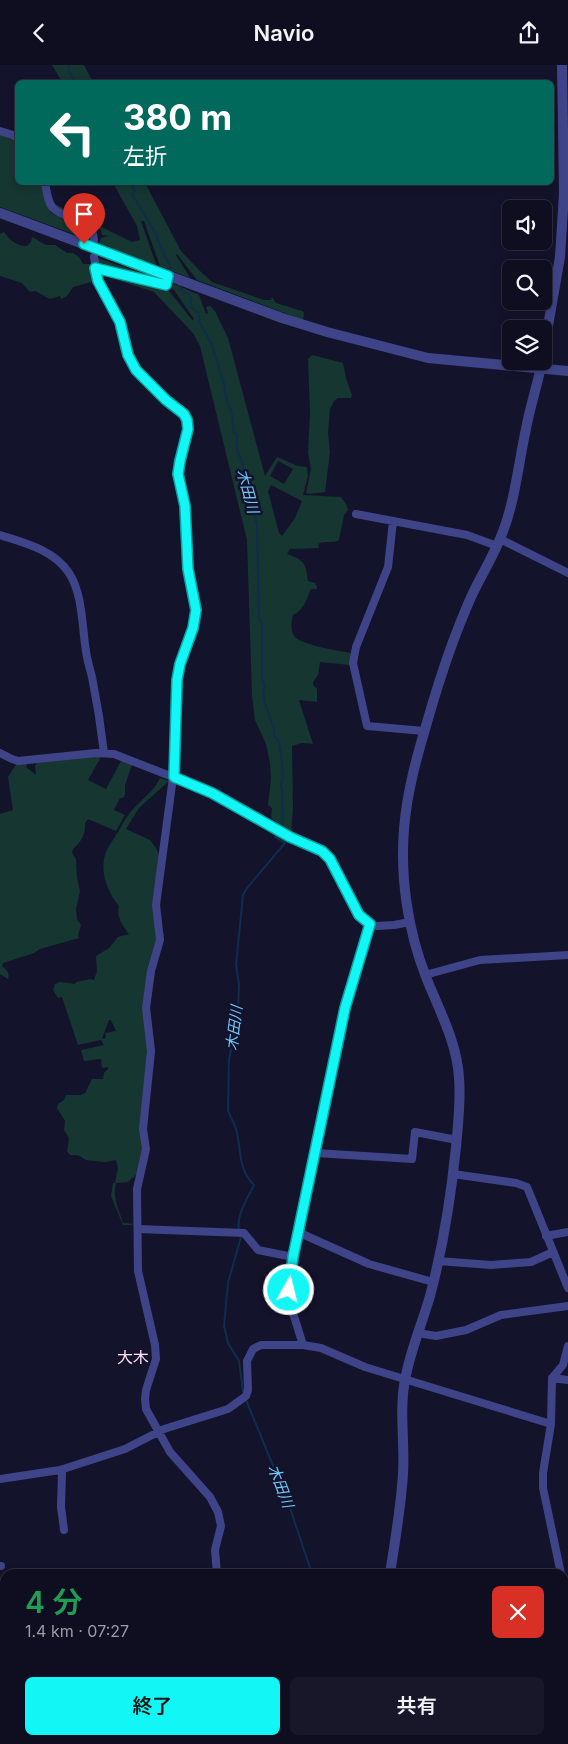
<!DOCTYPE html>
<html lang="ja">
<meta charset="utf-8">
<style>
body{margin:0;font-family:Inter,"Noto Sans JP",sans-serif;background:#18172a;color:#f1f3f6;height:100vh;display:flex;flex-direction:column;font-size:19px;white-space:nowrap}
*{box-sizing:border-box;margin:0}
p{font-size:16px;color:#9b9ca5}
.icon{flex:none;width:28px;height:28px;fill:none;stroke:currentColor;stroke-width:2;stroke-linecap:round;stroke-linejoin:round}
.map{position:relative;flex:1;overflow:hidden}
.side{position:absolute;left:0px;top:1504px;width:569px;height:176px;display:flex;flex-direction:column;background:#0f0e21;border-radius:15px 15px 0 0;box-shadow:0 2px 8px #0003,0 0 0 1px #2f2e3f}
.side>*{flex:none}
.hud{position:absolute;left:15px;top:15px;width:539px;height:105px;border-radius:8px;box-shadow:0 2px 8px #0003,0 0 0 1px #2f2e3f;background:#00695c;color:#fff;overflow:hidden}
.buttons{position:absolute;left:502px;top:135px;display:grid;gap:10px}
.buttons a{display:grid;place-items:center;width:50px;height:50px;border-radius:8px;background:#0f0e21;box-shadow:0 2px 8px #0003,0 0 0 1px #2f2e3f;font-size:25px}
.pin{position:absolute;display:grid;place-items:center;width:42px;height:42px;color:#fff;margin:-51px -21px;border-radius:50% 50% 50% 0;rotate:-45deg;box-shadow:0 0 5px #0007}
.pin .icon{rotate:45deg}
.me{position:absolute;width:55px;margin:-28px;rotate:8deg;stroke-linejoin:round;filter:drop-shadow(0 0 4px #0008)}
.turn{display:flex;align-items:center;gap:18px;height:105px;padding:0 25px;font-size:22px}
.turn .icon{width:65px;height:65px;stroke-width:2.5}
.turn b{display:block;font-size:35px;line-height:42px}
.round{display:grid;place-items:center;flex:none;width:52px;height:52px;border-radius:8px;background:#18172a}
.summary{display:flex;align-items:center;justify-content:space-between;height:85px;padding:0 25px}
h1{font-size:30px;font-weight:600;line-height:38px;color:#1e9e55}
.action{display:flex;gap:10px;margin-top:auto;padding:10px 25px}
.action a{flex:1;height:58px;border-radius:8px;background:#12f7f6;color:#111;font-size:20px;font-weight:600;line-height:58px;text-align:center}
.action a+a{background:#18172a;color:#f1f3f6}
header{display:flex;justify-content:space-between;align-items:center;height:65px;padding:0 25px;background:#0f0e21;font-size:22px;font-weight:600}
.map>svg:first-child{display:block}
</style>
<header><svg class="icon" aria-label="back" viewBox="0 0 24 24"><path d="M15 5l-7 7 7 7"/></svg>Navio<svg class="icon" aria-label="share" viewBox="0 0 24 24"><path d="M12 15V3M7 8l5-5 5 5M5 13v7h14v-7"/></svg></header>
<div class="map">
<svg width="568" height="1679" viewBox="0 0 568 1679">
<rect width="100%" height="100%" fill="#14132c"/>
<path fill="#163631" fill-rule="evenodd" d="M52,0H84L93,17H62Z
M0,67L17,74L18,118H46L45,134L51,148L86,165L89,169V173L87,174L0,142Z
M113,118H145L181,186L201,207L212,217L264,235H271L272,232L276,238L302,246L304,248L303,255L197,215L177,189L176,190L190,213L160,201L144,156H141L156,199L155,200L99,179L101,173L108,171L102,170L101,165L57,143L51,135L55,139L132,177L140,175L137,161Z
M4,167C9,175 18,182 27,181L31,177L32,172L46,180H55L67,188H73L79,192L83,199H89L91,202L94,213L91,217L73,222L67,231L61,234L60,231L50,234L35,226L30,227L22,218L0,211V169Z
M97,193L163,215V217L99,201Z
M98,206L166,222L192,255L194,254L172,222V218L199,230L206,249L208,248L206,242L210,241L215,246L228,273L265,411L277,392L298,401L307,402L308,411L303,430L341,432L346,439L348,445L344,450L339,475C333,479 325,475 318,479L319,483L290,484L287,489C304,495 306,498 308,516L315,518L317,522V524H311C306,535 304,545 293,550C291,556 290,567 295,572C302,580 339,586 351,588L350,600L320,597L318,610L313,617V620L317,624V637L299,635L313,679L302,678L292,681L293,743L291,767L277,761L278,758L271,753L272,743L268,740L271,713L270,698L266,679L255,655L252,631L247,475L200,281L193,268L154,227L99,209ZM278,396L293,404L284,419L270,411ZM271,420L302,436L295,453L282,471L279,468L268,426Z
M312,290L343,298L346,313L352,330L351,333H338L334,336L330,344L328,368L330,387L325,427L310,429L306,428L311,404L308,388L310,347L308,294Z
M102,690L88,715L106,724L121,696L125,695L132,700L125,720V729L123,733H120L114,745L125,750L116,766L88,754L85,758C86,768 81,778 73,784L72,788L76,794L77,813L80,826L76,844L77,854L81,860L78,870L79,873L40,884L34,888L3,898L2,901C7,905 10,908 8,914L0,909V749L13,745L8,712L17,698H25L27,700L26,702L36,710L35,701L37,698Z
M160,713L169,716L139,743L126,764L150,775L156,783L160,792L154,836L161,866L164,869L156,898L150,942L154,979V994L143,1080L137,1109L128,1117L116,1118C112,1133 119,1144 123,1158L134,1159L131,1160H123L111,1131L113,1118H115L118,1103L116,1095L105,1097L86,1095L78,1090H70L67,1086L69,1073L64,1065L65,1056L57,1043L58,1039L64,1035L66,1030H81L85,1028L92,1014H103L104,1008L108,1004V1002L102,1003L101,994L84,996L81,985L104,980L101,975L78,980L62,932L58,933L53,925L55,919L60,917L75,919L76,917L90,914L94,915L97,906L96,891L109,883L118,872L129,869C123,861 116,852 119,841C107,827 99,805 106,787C109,780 114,774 118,767C123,758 128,749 135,742C145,731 154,726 160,713ZM109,955H111L116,966L105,968L106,973L102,974Z"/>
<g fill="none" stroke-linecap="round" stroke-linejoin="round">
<path stroke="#0f2d4e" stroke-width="2" d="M68,0L69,7L77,18
M130,118L135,126L132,129L155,167L160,181L173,207
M178,218L184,228H188L191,233V242L199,248V256L211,278L225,322C224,329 228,339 231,346C233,353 233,361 234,368L237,370V384L242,397L244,412L251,429V436L257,460L259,546V554L262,558V614L265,620L263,627L265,638L274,664V671L279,677L282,697L283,712L281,720L282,725L283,756L282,760
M239,1166C236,1150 247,1134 254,1120C237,1103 242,1085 236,1064C234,1057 230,1052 228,1045L229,995L238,950L239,919L236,900L243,830L247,823L285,778L275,772L276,771
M241,1172L228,1218L224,1261L228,1278L239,1296L243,1326
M246,1335L288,1437L312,1509
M392,1675L393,1679"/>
<path stroke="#3f4489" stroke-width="8" d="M0,66L13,70L18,73
M45,118C47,125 47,138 54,144C68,156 93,152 94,175
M94,192L98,216L120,257L131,297L142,313L184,349L187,355L188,364L180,396L178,409L185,441L188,504L196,545L193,563L180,599L177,615L173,712L156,840L160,875L151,906L146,943L151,986L143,1064L146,1084L137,1124L138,1206L155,1280L156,1294L146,1325L145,1334L146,1344L170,1387L210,1432L218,1447L221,1461L215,1485L217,1509
M95,203L166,220L168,211
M356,449L467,470L497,481
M393,456L388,502L356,582L353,598L367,661L424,666
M0,470C25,478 54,485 69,508C83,529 82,563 86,586C87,595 90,604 92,612C97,637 101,662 104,688
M500,474L568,508
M0,688L12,694L18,696L96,688L114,689L173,712L212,728L290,772L322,786L330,794L359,850L370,859L377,861L394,860L410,857
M425,910L480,895L568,890
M316,1088L412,1094L415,1067L457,1075
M453,1109L516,1118L527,1122L568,1223
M138,1164L244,1168L258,1185L293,1192
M300,1168L369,1199L433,1217
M546,1171L568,1167
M438,1196L491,1200L531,1197L553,1187
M418,1268L436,1271L466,1265L501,1250L568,1241
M303,1280L289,1235V1225L293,1192L345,943L370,859
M552,1313L568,1315
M60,1405L62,1407L61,1442L64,1465
M0,1414L60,1405L125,1384L164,1364L228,1344L246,1331L248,1325L247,1296L253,1284L261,1280H303L321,1283L365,1302L551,1359
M0,1501H1
M561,1509L543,1423V1408L551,1359L552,1313L563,1300L568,1281
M0,1673H5
M82,1675L83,1679"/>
<path stroke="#3f4489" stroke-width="10" d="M0,148L282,253L327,267L428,293L568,306
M544,284L560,192L564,128L562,0
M390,1509C395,1476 401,1442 403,1409C405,1378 399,1346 405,1315C410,1286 422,1259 430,1231C443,1182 451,1132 456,1082C458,1059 461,1036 459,1013C457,977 439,945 426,912C408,866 400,813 404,764C407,726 417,691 428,654C440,612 454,570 472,530C481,511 492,493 500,474C515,439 518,400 526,364C530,341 538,319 542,296
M365,1679L366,1675"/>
<path stroke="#7983fa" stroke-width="11" d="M564,1585H568
M0,1614L5,1616"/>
</g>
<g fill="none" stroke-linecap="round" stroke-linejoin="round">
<g stroke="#0ca1a0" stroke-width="12">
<path id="route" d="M84,179L168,211L166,220L95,203L98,216L120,257L128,290L136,305L166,335L184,349L187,355L188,364L180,396L178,409L185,441L188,504L196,545L193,563L180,599L177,615L174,712L212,728L290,772L322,786L330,794L359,850L370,859L345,943L293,1192L289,1225"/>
</g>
<use href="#route" stroke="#12f7f6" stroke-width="9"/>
</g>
<g text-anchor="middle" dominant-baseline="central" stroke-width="5" stroke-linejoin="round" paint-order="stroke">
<g font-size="15" font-style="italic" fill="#70c8fa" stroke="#14132c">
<text transform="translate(248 426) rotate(75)">木田川</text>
<text transform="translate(234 963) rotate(-83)">木田川</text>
<text transform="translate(281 1421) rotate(69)">木田川</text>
</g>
<g font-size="16" fill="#fee0f6" stroke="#14132c">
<text x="133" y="1292">大木</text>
</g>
</g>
</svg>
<div class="buttons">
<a><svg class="icon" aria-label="sound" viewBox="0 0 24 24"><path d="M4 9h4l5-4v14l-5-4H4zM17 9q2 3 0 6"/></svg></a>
<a><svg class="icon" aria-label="search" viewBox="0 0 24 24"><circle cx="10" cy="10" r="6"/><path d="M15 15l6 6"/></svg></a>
<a><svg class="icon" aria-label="layers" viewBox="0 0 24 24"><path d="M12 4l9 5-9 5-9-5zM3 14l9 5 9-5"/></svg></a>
</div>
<div class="pin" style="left:84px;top:179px;background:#d93025"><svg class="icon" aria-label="arrive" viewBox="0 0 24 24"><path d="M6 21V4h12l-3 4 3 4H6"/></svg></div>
<svg class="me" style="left:289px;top:1225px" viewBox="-20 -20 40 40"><circle r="17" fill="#12f7f6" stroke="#fff" stroke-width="3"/><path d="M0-11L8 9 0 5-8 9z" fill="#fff"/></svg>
<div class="hud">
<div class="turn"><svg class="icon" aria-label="left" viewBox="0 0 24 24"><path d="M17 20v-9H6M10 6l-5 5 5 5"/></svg><div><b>380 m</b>左折</div></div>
</div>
<section class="side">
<div class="summary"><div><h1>4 分</h1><p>1.4 km · 07:27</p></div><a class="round" style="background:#d93025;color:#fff"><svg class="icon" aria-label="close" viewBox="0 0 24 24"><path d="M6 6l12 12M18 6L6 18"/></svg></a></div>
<div class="action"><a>終了</a><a>共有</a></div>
</section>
</div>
